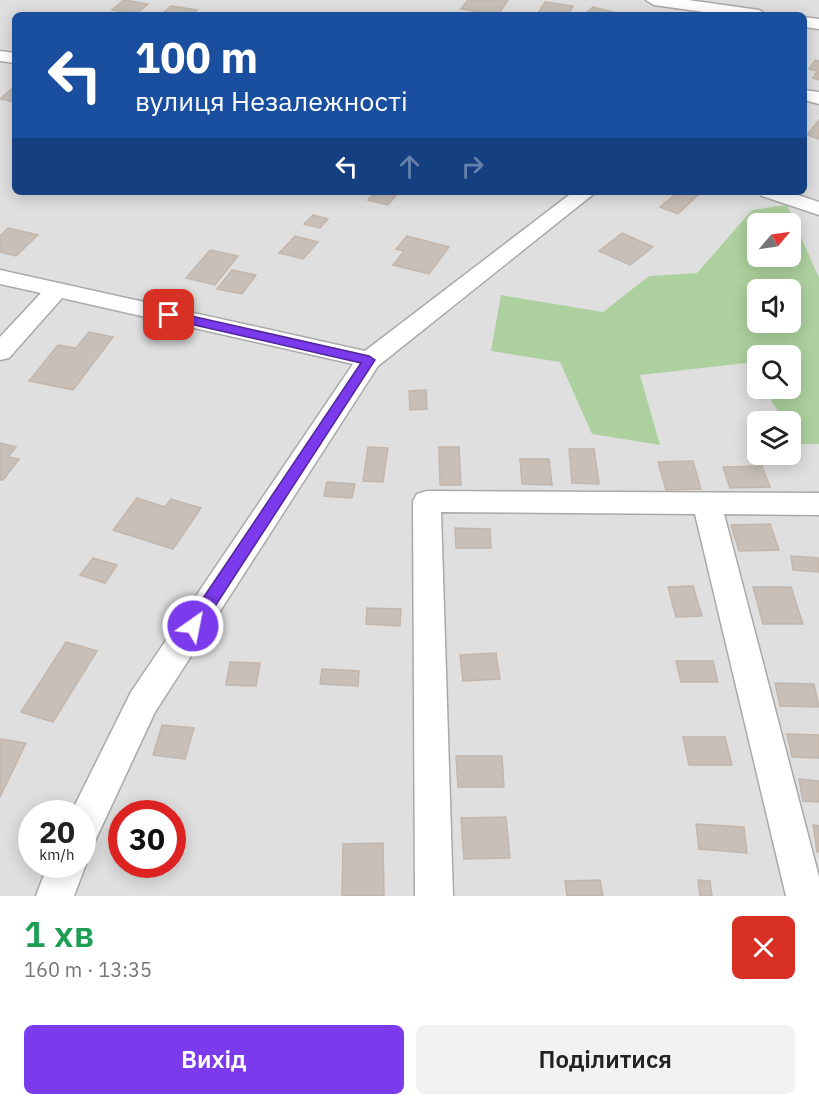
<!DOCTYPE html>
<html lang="uk">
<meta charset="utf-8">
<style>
body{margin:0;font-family:"IBM Plex Sans",sans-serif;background:#f2f2f2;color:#222;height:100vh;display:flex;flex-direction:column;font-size:22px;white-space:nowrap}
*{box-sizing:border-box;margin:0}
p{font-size:20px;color:#767676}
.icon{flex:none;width:33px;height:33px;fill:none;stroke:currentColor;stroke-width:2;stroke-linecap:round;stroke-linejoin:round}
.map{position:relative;height:896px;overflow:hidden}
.details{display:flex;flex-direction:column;background:#fff;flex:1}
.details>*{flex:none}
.hud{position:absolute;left:12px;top:12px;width:795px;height:183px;border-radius:9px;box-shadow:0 3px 15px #0003;background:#1a4fa0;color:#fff;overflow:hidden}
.needle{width:39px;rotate:61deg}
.tools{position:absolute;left:747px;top:213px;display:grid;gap:12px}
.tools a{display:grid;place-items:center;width:54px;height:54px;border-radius:9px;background:#fff;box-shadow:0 3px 15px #0003;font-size:30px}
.speed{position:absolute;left:18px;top:800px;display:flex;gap:12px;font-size:30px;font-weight:700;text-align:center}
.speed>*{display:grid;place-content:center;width:78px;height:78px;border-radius:50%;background:#fff;box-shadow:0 3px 15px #0003;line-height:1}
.speed small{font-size:15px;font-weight:400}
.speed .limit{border:9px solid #d22;background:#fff;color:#111}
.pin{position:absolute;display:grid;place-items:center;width:51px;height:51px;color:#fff;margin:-26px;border-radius:12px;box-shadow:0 3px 9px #0006}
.me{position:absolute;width:66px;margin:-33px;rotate:33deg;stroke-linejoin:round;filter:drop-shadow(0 0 4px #0008)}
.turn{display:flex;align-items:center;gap:21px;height:126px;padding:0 24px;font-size:27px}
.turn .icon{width:78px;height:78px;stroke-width:2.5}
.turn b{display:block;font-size:42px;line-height:51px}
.lanes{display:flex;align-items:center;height:57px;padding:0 24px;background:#0003;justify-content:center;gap:30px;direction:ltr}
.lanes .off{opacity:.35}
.round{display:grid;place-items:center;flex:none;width:63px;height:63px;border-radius:9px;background:#f2f2f2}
.headline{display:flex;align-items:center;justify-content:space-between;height:102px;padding:0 24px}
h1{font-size:36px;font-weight:600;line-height:45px;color:#1e9e55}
.action{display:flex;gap:12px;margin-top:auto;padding:12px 24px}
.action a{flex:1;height:69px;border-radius:9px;background:#7c3aed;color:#fff;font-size:24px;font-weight:600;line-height:69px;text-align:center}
.action a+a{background:#f2f2f2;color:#222}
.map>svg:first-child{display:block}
</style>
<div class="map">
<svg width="819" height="896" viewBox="0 0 819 896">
<rect width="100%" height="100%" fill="#f2efe9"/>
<path fill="#e0dfdf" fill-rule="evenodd" d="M0,0H819V896H0ZM15,15H804V192H15ZM758,224H790V256H758ZM758,290H790V322H758ZM758,356H790V388H758ZM758,422H790V454H758ZM32,813H82V864H32ZM122,813H172V864H122Z"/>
<path fill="#add19e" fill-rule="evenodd" d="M787,205L819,278V444H800L791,430L790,422L785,421L763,389L790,388V356H758L757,379L746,363L640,375L660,445L592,434L560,362L491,351L501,295L603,312L649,276L697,273L752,210ZM758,224H790V256H758ZM758,290H790V322H758Z"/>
<path fill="#c7bfb8" stroke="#c4b6ab" stroke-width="1.5" d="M124,0L148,4L136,14L112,10Z
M468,0H508L498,15L461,9Z
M545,2L573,6L568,15L538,13Z
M171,6L197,10L192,15H161Z
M593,7L613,12L609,15H583Z
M815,60L819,61V80L813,78L817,71L809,69Z
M15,86V102L0,99Z
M819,120V139L807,135Z
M375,192H399L388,205L368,200Z
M678,192L699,194L678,214L660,207Z
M313,215L328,219L320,228L304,224Z
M8,228L38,235L16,256L0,252V236Z
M622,233L653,247L630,265L599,251Z
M295,236L318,242L303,259L279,253Z
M407,236L449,247L429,274L393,265L404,251L396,249Z
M210,250L238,256L215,285L186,278Z
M232,270L256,275L242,294L217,289Z
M89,332L113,337L73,390L29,381L58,345L76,348Z
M426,390L427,409L410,410L409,391Z
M0,443L16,447L8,457L19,459L3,480H0Z
M368,447L388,448L383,482L363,481Z
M439,447H459L461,485H440Z
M569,449H594L599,484L572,483Z
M520,459H549L552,485L522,484Z
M693,461L701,489L666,490L658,462Z
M762,466L770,487L730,488L723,467Z
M327,482L355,484L352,498L324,496Z
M137,498L165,507L171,499L201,508L173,549L113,530Z
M770,524L779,550L739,551L731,525Z
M455,528L490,529L491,548H456Z
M791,556L818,558L819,572L793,570Z
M93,558L117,565L105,583L80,575Z
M693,586L702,616L676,617L668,587Z
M753,587H791L803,624H763Z
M367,608L401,609L400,626L366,624Z
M66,642L97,651L53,722L21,712Z
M496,653L500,679L463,681L460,655Z
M676,661H713L718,682H681Z
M230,662L260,663L256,686L226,685Z
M322,669L359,671L358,686L320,684Z
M775,683L814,684L819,707L780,706Z
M162,725L194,728L185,759L153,755Z
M787,734L819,735V758L792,757Z
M683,737H725L732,765H689Z
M0,739L26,743L0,797Z
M456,756H502L504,787H458Z
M799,779L819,781V802L803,801Z
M506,817L510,858L464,859L461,818Z
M696,824L744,827L747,853L699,849Z
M813,825L819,826V852H817Z
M383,843L384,896H342L343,844Z
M600,880L603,896H567L565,881Z
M698,880L710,881L712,896H700Z"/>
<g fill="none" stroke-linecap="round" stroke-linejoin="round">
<g stroke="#a9a9a9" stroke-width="3">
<path id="street" d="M646,0H688L759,10L767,15H725L654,5Z
M804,17L819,19V29L804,27Z
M0,51L15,53V63L0,61Z
M804,90L819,92V104L804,100Z
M573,192H596L378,366L155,712L95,841L82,846V813H71L131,692L353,364L62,298L9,358L0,360V337L41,293L0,284V270L365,351Z
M759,192H789L819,202V215L762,196Z
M427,491L819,493V515L724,514L819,877V896H786L695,514L441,512L453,896H415L413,501L417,494Z
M82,857L86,864L74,896H36L48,864H82Z"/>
</g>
<use href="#street" fill="#fff" fill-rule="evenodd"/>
</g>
<path fill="#7c3aed" stroke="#51269a" stroke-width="1.5" d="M169,311L369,356L375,360L199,631L193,633L185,626L187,622L361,363L164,318L163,315Z"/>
</svg>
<div class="tools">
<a><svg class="needle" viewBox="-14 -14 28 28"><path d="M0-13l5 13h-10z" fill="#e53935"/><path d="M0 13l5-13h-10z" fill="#767676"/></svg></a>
<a><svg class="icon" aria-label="sound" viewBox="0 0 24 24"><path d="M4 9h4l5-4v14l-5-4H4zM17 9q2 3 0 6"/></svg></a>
<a><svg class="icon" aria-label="search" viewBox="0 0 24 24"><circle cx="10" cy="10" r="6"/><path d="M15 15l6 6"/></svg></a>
<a><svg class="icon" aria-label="layers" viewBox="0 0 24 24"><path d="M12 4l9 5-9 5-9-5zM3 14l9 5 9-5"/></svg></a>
</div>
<div class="speed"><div>20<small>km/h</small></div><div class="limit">30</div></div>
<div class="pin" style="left:169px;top:315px;background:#d93025"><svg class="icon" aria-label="arrive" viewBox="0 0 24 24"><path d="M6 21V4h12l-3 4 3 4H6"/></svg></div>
<svg class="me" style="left:193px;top:626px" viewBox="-20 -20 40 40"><circle r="17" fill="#7c3aed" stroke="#fff" stroke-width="3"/><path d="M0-11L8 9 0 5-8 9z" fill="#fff"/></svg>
<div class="hud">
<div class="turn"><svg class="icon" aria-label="left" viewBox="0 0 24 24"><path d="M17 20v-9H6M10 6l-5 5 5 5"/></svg><div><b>100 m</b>вулиця Незалежності</div></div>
<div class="lanes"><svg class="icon" aria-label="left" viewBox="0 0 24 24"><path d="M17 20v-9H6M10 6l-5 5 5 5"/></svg><svg class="icon off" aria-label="ahead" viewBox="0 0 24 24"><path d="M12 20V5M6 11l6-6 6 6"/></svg><svg class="icon off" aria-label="right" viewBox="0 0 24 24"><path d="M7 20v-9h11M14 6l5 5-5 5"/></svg></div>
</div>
</div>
<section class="details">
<div class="headline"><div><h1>1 хв</h1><p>160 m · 13:35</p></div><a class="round" style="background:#d93025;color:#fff"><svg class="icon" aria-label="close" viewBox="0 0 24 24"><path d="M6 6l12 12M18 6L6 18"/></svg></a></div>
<div class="action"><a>Вихід</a><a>Поділитися</a></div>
</section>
